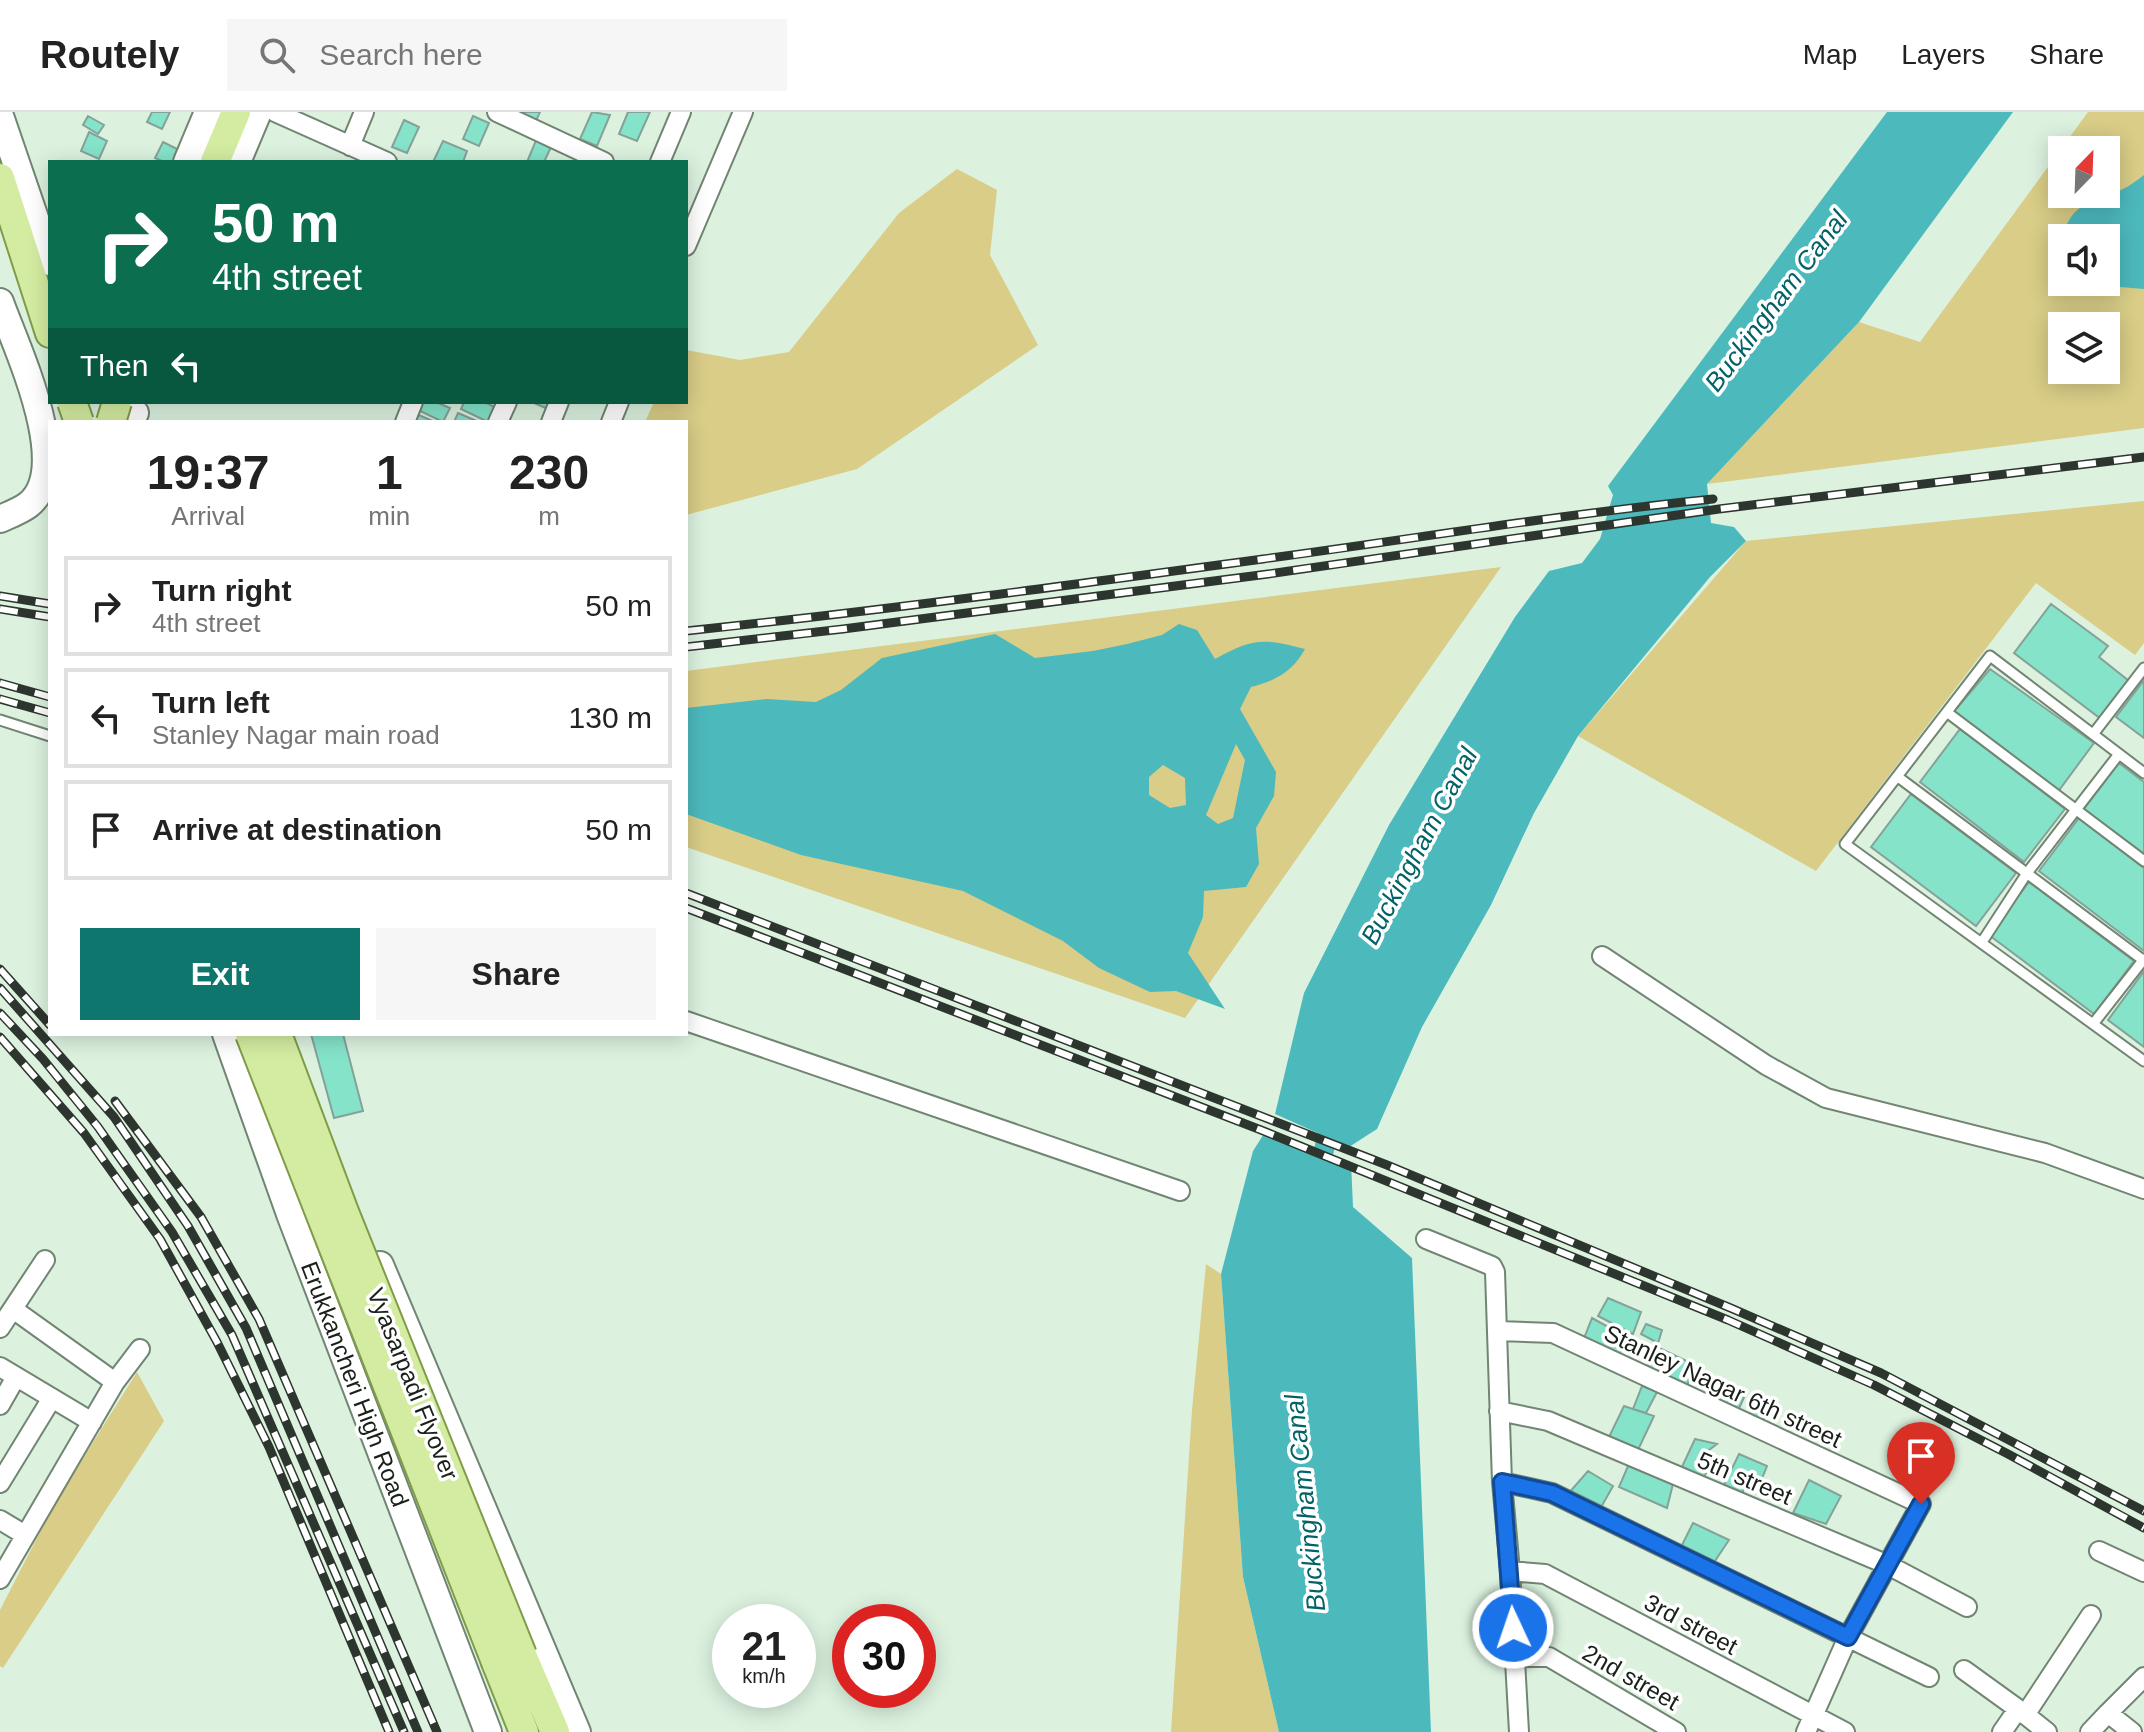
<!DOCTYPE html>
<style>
body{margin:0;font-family:Arial,sans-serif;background:#f6f6f6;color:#222;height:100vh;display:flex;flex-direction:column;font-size:30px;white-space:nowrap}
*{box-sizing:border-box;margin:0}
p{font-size:26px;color:#767676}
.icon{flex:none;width:44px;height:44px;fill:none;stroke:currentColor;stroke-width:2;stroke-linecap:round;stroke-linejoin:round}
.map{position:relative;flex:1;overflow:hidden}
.sheet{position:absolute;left:48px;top:308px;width:640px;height:616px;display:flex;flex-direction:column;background:#fff;border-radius:0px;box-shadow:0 4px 20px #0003}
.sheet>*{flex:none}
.top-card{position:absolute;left:48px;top:48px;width:640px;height:244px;border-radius:0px;box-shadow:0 4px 20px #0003;background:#0b6e4f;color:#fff;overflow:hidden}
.needle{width:52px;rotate:23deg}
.fabs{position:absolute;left:2048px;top:24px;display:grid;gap:16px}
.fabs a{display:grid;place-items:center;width:72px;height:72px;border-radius:0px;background:#fff;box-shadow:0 4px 20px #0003;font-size:40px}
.speed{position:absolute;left:712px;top:1492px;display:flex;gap:16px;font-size:40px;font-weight:700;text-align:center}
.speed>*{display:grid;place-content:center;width:104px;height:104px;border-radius:50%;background:#fff;box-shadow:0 4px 20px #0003;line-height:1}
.speed small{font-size:20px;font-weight:400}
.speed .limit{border:12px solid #d22;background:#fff;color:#111}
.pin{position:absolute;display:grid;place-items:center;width:68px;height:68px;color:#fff;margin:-82px -34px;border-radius:50% 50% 50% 0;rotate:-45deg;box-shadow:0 0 8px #0007}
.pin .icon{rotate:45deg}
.me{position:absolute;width:88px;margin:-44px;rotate:357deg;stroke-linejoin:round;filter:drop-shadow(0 0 6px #0008)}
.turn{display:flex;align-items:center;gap:28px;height:168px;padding:0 32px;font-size:36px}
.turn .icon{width:104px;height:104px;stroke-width:2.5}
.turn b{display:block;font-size:56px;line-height:68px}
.then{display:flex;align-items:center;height:76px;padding:0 32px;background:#0003;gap:16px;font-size:30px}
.eta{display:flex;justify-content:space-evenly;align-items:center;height:136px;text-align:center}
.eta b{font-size:48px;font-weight:700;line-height:56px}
.button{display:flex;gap:16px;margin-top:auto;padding:16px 32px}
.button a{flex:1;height:92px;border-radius:0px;background:#0f766e;color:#fff;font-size:32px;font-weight:700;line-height:92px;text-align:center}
.button a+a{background:#f6f6f6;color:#222}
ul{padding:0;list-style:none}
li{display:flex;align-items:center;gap:24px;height:100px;margin:0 16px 12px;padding:0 16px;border:4px solid #e0e0e0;border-radius:0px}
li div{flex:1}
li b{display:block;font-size:30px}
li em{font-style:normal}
header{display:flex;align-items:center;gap:48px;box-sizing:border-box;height:112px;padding:0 40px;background:#fff;border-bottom:2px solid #e0e0e0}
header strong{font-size:38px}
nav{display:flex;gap:44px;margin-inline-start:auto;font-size:28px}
.search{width:560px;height:72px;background:#f6f6f6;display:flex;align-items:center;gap:20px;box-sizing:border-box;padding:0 28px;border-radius:0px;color:#767676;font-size:30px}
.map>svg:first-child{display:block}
</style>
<header>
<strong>Routely</strong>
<div class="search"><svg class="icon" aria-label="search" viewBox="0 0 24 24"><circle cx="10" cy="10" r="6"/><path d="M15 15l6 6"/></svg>Search here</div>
<nav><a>Map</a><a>Layers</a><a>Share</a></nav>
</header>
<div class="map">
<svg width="2144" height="1620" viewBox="0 0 2144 1620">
<rect width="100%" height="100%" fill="#dcf2df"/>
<path fill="#d9cd87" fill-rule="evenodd" d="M2088,0H2144V316L1707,372L1859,210L1920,230ZM2062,38H2106V82H2062ZM2062,126H2106V170H2062ZM2062,214H2106V258H2062Z
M957,57L997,78L990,143L1038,233L857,357L686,403V310H645L654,290H686V238L740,248L789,240L899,101Z
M2144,389V531L2135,543L2036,471L1816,759L1578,624L1746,429Z
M1501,455L1185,906L686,735V559Z
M1206,1152L1221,1162L1243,1465L1279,1620H1171L1192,1298Z
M137,1260L164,1309L3,1556L0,1554V1498L55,1391Z"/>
<path fill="#4cb9bd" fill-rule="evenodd" d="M1887,0H2013L1859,210L1707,372L1711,411L1734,415L1746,429L1710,465L1578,624L1534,701L1491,793L1422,915L1377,1017L1349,1035L1275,1002L1304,881L1389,713L1515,505L1549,459L1582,451L1600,427L1613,383L1608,374Z
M2144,63V177L2108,174L2097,170H2106V126H2063C2070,89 2094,91 2123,77C2130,74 2137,68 2144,63Z
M1179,512L1197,518L1215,547C1253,526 1263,526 1305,537C1293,559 1276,569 1251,575L1240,597L1276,660L1274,684L1256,716L1259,752L1246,775L1204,779L1203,805L1188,841L1225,897L1176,879L1150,880L1099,856L1063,829L963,779L801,743L686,702V596L767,587L816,590L841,578L882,546L995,522L1035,546L1093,539L1127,532L1162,523ZM1236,632L1245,648L1233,706L1218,712L1206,703ZM1163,653L1185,666L1186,693L1170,696L1149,683V665Z
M1267,1017L1351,1050L1353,1095L1412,1146L1431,1620H1279L1243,1465L1221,1162L1253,1039Z"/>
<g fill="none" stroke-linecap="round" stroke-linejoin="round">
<path stroke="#4cb9bd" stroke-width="20" d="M1318,1063L1333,1000"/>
</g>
<path fill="#85e3c9" stroke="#85a299" stroke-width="2" d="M152,0H170L162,17L147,10Z
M520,0H540L535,11L519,4Z
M592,0L610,3L597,34L580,27Z
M628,0H650L637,29L619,22Z
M88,4L104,13L98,22L83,13Z
M473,4L489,11L479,34L463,27Z
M404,8L419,15L407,41L392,35Z
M89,20L107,29L99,47L81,39Z
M537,26L552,33L544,50H527Z
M443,29L467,39L463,50H433Z
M163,30L187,42L182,50H164L155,46Z
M418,290H436L450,296L443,310L414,296Z
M464,290H484L497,296L488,310L461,297Z
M532,290H554L550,298Z
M414,301L435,310H410Z
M458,301L479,310H454Z
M2051,492L2108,534L2099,545L2129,569L2101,607L2014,541Z
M1990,557L2094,631L2057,681L1952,602Z
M2144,568V626L2116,605Z
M1960,617L2065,697L2024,750L1920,670Z
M2119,651L2144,670V742L2084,697Z
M1911,682L2016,761L1976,814L1871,735Z
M2079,706L2144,756V839L2039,759Z
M2029,770L2134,849L2094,902L1989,823Z
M2144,859V935L2108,908Z
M311,922H343L363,999L334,1006Z
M1608,1186L1641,1200L1633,1222L1598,1204Z
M1592,1206L1612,1217L1608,1225L1623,1235L1618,1244L1583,1229Z
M1646,1212L1662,1218L1658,1231L1641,1222Z
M1657,1235L1693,1252L1687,1275L1646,1257Z
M1642,1274L1657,1280L1646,1301L1633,1297Z
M1730,1276L1745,1283L1738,1299L1722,1292Z
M1753,1291L1771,1296L1762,1310L1749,1305Z
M1624,1294L1654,1304L1638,1338L1609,1325Z
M1695,1327L1717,1332L1701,1344L1711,1351L1703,1367L1681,1357Z
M1739,1342L1767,1354L1761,1369L1750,1366L1742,1381L1724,1373Z
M1628,1354L1674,1368L1667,1396L1619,1375Z
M1588,1359L1613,1374L1599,1399L1568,1382Z
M1809,1368L1841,1384L1826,1412L1793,1401Z
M1693,1411L1729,1428L1713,1452L1680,1437Z"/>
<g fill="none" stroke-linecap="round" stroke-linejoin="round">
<g stroke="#718573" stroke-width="13">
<path id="lane" d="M1948,601L2144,749
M0,608L50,624
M2094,621L2144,556
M2144,661L1990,544L1845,732L2144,949
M1898,665L2143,848
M1982,830L2027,761L2119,642
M2093,912L2144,847"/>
</g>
<g stroke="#718573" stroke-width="22">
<path id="street" d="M275,0L387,50
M497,0L604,50
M350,34L364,0
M660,50L681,0
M686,134L743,0
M405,310L413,290
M498,310L507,290
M551,310L559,290
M611,310L619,290
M1602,844L1766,953L1826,986L2045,1041L2144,1077
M686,909L1180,1079
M1426,1127L1492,1154L1495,1160L1502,1370L1510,1459L1519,1620
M13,1197L115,1270
M0,1216L45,1148
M1499,1219L1553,1221L1921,1392L1848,1525L1806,1620
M0,1255L92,1310
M0,1293L16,1265
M1499,1299L1548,1309L1888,1453L1967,1495
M1502,1370L1552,1381L1929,1565
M0,1371L52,1286
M0,1408L25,1423
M2099,1439L2144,1460
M1510,1459L1545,1462L1845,1620
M0,1467L115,1270L140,1237
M1515,1545H1549L1676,1620
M1964,1558L2018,1597
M2108,1601L2144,1565
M2025,1603L2091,1503
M2002,1620L2018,1597L2047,1620
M2090,1620L2108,1601L2132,1620"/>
</g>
<g stroke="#718573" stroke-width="30">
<path id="secondary" d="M0,4L50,150
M187,50L208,0
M237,50L258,0
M0,190C16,235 75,357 28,393C20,399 9,403 0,407
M115,290L135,301
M226,922L290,1102L488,1620
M380,1153L577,1620"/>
</g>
<g stroke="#809c49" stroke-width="32">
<path id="primary" d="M215,50L236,0
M0,66L50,221
M522,1543L555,1620
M496,1550L524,1620"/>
</g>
<use href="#lane" stroke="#fff" stroke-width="9"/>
<use href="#street" stroke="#fff" stroke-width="18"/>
<use href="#secondary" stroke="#fff" stroke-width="26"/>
<use href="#primary" stroke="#d4eca1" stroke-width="28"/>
<g stroke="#2d362e" stroke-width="9">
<path id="rail" d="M0,484L50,492
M0,497L50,505
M686,519C879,499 1071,473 1263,447C1413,427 1563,402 1713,387
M686,535L843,517L1268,462L1719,397L2144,345
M0,571L50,585
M0,587L50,601
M686,781L1387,1053L1733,1197L1881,1261L2144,1399
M686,796L1261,1018L1728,1208L1874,1273L2008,1342L2144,1416
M0,857L50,913
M0,876L114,1005L188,1114L246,1216L418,1620
M0,901L43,947L98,1015L172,1120L232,1223L404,1620
M0,925L84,1021L160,1127L217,1230L269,1335L389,1620
M115,989L201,1105L259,1207L437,1620"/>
</g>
<use href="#rail" stroke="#fff" stroke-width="6" stroke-dasharray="18" stroke-linecap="butt"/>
<g stroke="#809c49" stroke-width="32" stroke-linecap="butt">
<path id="primary-bridge" d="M72,290L79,310
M111,310L117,290
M250,922L496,1550
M277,922L344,1100L522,1543"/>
</g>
<use href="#primary-bridge" stroke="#d4eca1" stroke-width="28"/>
</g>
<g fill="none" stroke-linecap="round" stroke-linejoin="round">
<g stroke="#114b97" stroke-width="20">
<path id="route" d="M1513,1516L1502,1370L1552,1381L1848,1525L1921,1392"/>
</g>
<use href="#route" stroke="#1a73e8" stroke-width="14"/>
</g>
<g text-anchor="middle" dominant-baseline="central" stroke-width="7" stroke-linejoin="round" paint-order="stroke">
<g font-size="24" fill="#182019" stroke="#fff">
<text transform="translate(355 1272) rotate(69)">Erukkancheri High Road</text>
<text transform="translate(413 1272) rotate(68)">Vyasarpadi Flyover</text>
<text transform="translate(1723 1274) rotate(25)">Stanley Nagar 6th street</text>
<text transform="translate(1745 1366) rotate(23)">5th street</text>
<text transform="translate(1691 1512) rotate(28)">3rd street</text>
<text transform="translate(1631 1565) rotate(30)">2nd street</text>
</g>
<g font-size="26" font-style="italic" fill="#016367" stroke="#fff">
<text transform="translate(1776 189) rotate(-53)">Buckingham Canal</text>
<text transform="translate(1419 734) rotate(-62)">Buckingham Canal</text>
<text transform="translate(1305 1391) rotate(-96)">Buckingham Canal</text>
</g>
</g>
</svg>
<div class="fabs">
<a><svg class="needle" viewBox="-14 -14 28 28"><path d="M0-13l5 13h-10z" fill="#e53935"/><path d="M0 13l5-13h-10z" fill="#767676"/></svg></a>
<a><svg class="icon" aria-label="sound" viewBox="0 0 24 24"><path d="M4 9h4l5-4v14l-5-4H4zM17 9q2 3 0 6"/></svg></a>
<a><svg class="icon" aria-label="layers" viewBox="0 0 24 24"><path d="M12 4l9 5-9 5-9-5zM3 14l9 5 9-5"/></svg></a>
</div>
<div class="speed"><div>21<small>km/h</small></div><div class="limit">30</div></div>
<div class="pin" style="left:1921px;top:1392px;background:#d93025"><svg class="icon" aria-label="arrive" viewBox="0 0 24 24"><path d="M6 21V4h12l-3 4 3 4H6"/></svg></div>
<svg class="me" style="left:1513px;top:1516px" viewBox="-20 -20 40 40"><circle r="17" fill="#1a73e8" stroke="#fff" stroke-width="3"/><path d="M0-11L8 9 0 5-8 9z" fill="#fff"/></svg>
<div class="top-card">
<div class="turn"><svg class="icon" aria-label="right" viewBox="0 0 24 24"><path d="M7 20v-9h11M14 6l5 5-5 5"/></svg><div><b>50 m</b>4th street</div></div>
<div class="then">Then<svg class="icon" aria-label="left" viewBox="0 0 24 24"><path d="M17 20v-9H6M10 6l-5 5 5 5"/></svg></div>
</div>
<section class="sheet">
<div class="eta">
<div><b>19:37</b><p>Arrival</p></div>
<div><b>1</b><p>min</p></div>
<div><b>230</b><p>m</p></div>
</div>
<ul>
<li><svg class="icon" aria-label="right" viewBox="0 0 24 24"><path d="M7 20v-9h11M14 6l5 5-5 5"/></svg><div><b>Turn right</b><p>4th street</p></div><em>50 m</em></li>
<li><svg class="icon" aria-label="left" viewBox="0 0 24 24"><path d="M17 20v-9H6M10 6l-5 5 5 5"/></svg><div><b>Turn left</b><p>Stanley Nagar main road</p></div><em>130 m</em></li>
<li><svg class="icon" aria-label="arrive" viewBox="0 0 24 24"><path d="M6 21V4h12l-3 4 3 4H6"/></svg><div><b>Arrive at destination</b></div><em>50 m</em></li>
</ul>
<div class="button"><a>Exit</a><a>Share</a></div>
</section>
</div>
